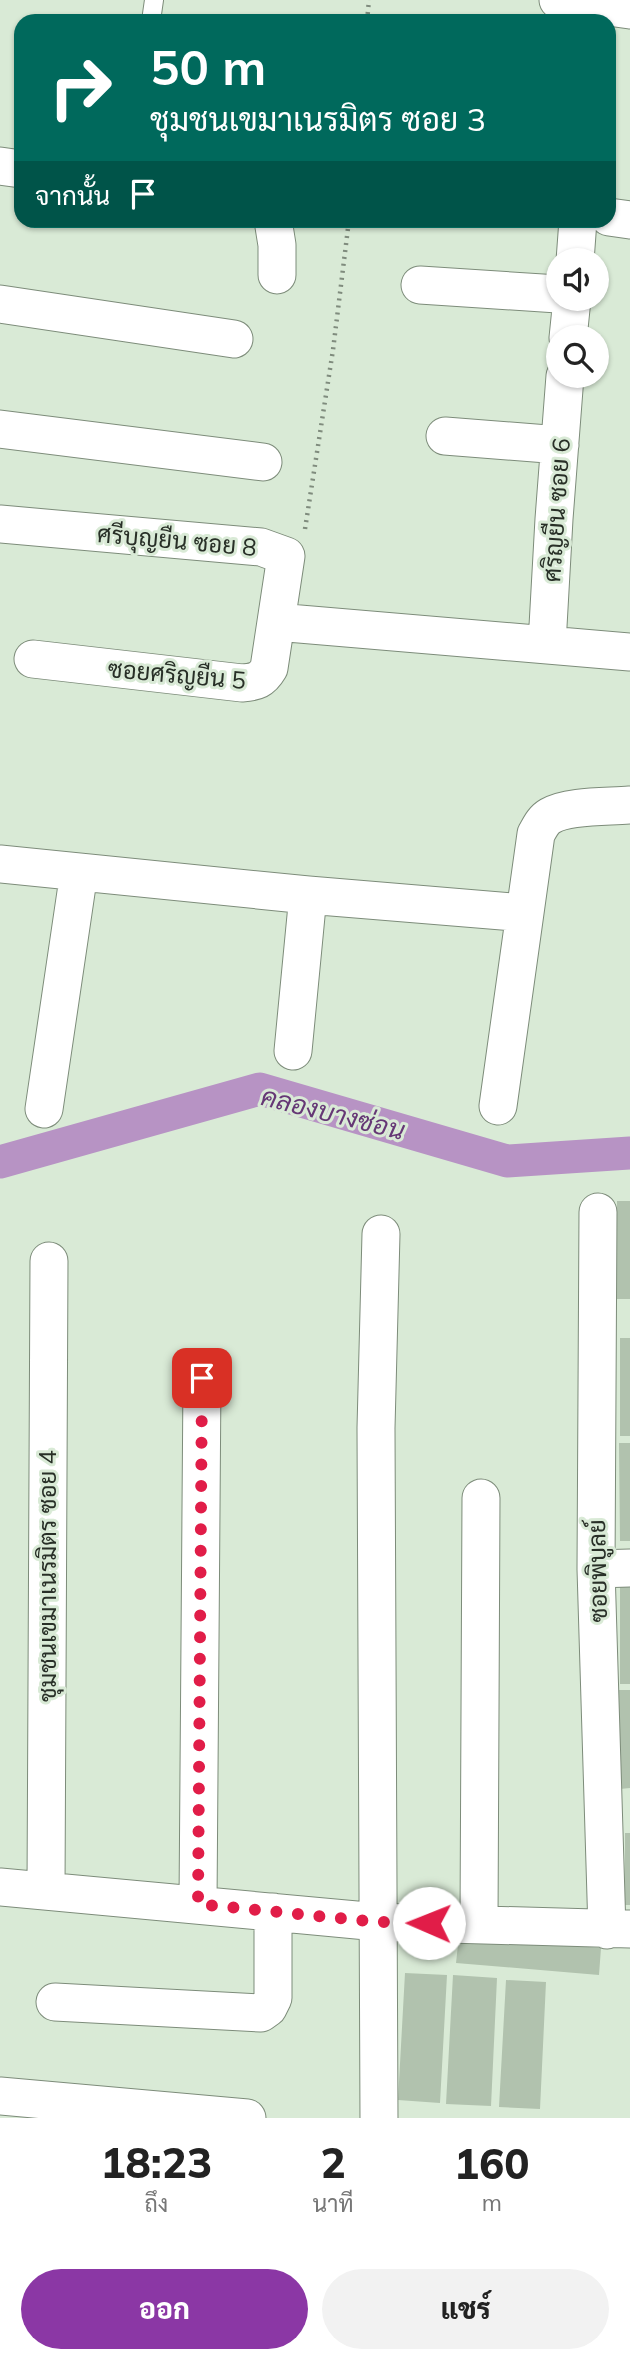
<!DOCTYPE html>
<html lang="th">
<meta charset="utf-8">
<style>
body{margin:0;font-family:Mulish,Sarabun,sans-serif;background:#f2f2f2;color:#222;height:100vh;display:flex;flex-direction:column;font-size:26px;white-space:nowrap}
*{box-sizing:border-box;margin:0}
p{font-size:23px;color:#767676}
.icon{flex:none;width:38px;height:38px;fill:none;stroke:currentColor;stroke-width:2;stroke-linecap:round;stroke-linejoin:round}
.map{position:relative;height:2118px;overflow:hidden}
.drawer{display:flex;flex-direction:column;background:#fff;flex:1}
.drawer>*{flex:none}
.hud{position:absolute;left:14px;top:14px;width:602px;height:214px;border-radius:21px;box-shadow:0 2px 5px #0004;background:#00695c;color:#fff;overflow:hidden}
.controls{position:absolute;left:546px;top:248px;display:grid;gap:14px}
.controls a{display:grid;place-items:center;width:63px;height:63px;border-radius:50%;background:#fff;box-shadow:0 2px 5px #0004;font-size:35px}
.pin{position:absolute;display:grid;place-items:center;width:60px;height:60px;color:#fff;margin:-30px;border-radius:14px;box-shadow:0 4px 10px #0006}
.me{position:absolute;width:77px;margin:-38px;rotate:271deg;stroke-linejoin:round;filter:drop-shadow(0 0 5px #0008)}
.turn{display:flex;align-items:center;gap:24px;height:147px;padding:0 21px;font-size:32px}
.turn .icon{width:91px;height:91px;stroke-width:2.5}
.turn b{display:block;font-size:49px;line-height:60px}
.then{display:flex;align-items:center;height:66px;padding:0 21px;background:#0003;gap:14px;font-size:26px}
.eta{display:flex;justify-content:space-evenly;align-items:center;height:119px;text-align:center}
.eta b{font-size:42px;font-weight:800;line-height:49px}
.button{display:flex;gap:14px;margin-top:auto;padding:14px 21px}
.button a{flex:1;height:80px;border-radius:42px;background:#8b37a5;color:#fff;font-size:28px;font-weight:800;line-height:80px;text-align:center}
.button a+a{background:#f2f2f2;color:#222}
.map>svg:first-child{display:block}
</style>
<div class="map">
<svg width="630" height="2118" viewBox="0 0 630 2118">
<rect width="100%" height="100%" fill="#d9ead6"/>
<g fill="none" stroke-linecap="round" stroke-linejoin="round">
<path stroke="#b793c4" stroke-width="33" d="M0,1162L260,1089L507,1161L630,1153"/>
</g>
<path fill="#b1c2ae" d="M617,1201H630V1299H617Z
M620,1338H630V1436H620Z
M619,1443H630V1541H620Z
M620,1586H630V1684H620Z
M619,1690H630V1788L620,1789Z
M625,1833H630V1905H625Z
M459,1936L601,1948L599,1975L456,1963Z
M405,1973L447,1975L440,2103L398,2100Z
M453,1975L497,1978L491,2106L446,2104Z
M506,1980L546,1982L540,2109L499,2107Z"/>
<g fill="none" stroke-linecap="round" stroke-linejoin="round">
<g stroke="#7d8c7a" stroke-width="20">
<path id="lane" d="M151,21L154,0"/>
</g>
<g stroke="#7d8c7a" stroke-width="39">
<path id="street" d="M558,0L630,10
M0,166L21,169
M609,217L630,220
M273,220L277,245V275
M575,261L578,220
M420,285L558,294
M0,304L234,339
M568,338L572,299
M0,429L263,462
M445,436L560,445
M0,524L261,547L286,556L269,668C262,680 256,682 242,683L33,659
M276,622L630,652
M547,644L554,519L565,376
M0,864L308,895L525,913
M293,1051L308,895
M498,1106L536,834C540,827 543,820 550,816C568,805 609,807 630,805
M44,1109L79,872
M598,1212L596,1569L607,1930
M596,1569L630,1568
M0,1887L378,1922L630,1929
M46,1891L49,1261
M198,1904L202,1378
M479,1923L481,1498
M55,2002L261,2013L268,2008L273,1998V1912
M0,2096L247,2118
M379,2118L376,1428L381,1234"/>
</g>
<path stroke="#7f8b7d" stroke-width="4.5" stroke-dasharray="2 5" stroke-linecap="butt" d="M367,21L369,0
M305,529L333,350L349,220"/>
<use href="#lane" stroke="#fff" stroke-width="18"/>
<use href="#street" stroke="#fff" stroke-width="37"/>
</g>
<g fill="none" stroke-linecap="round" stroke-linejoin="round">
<path stroke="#e11d48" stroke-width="12" stroke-dasharray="0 21.6" d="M202,1378L198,1904L378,1922L429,1923"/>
</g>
<g text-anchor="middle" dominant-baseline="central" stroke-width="6" stroke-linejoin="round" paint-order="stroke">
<g font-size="24" fill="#282f27" stroke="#d9ead6">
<text transform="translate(556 510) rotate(-86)">ศริญยืน ซอย 6</text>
<text transform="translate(177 540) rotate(5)">ศรีบุญยืน ซอย 8</text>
<text transform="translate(177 674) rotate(5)">ซอยศริญยืน 5</text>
<text transform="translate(597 1571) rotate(-91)">ซอยพิบูลย์</text>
<text transform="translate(47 1576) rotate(-90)">ชุมชนเขมาเนรมิตร ซอย 4</text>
</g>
<g font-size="26" font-style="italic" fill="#653775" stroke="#d9ead6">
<text transform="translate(333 1113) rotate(14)">คลองบางซ่อน</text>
</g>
</g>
</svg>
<div class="controls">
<a><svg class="icon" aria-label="sound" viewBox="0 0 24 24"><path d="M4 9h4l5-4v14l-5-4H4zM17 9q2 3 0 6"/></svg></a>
<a><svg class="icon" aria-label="search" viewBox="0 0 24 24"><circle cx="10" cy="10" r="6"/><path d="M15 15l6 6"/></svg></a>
</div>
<div class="pin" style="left:202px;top:1378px;background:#d93025"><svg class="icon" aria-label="arrive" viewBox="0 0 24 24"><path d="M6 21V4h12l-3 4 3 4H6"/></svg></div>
<svg class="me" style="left:429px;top:1923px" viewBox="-20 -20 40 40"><circle r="19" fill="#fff"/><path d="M0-13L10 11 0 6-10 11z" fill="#e11d48"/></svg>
<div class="hud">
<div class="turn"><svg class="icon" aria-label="right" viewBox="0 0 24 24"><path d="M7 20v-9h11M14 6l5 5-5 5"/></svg><div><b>50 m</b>ชุมชนเขมาเนรมิตร ซอย 3</div></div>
<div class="then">จากนั้น<svg class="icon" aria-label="arrive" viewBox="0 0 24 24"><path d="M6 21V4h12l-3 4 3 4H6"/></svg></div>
</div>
</div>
<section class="drawer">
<div class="eta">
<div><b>18:23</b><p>ถึง</p></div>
<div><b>2</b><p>นาที</p></div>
<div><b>160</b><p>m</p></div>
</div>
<div class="button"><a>ออก</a><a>แชร์</a></div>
</section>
